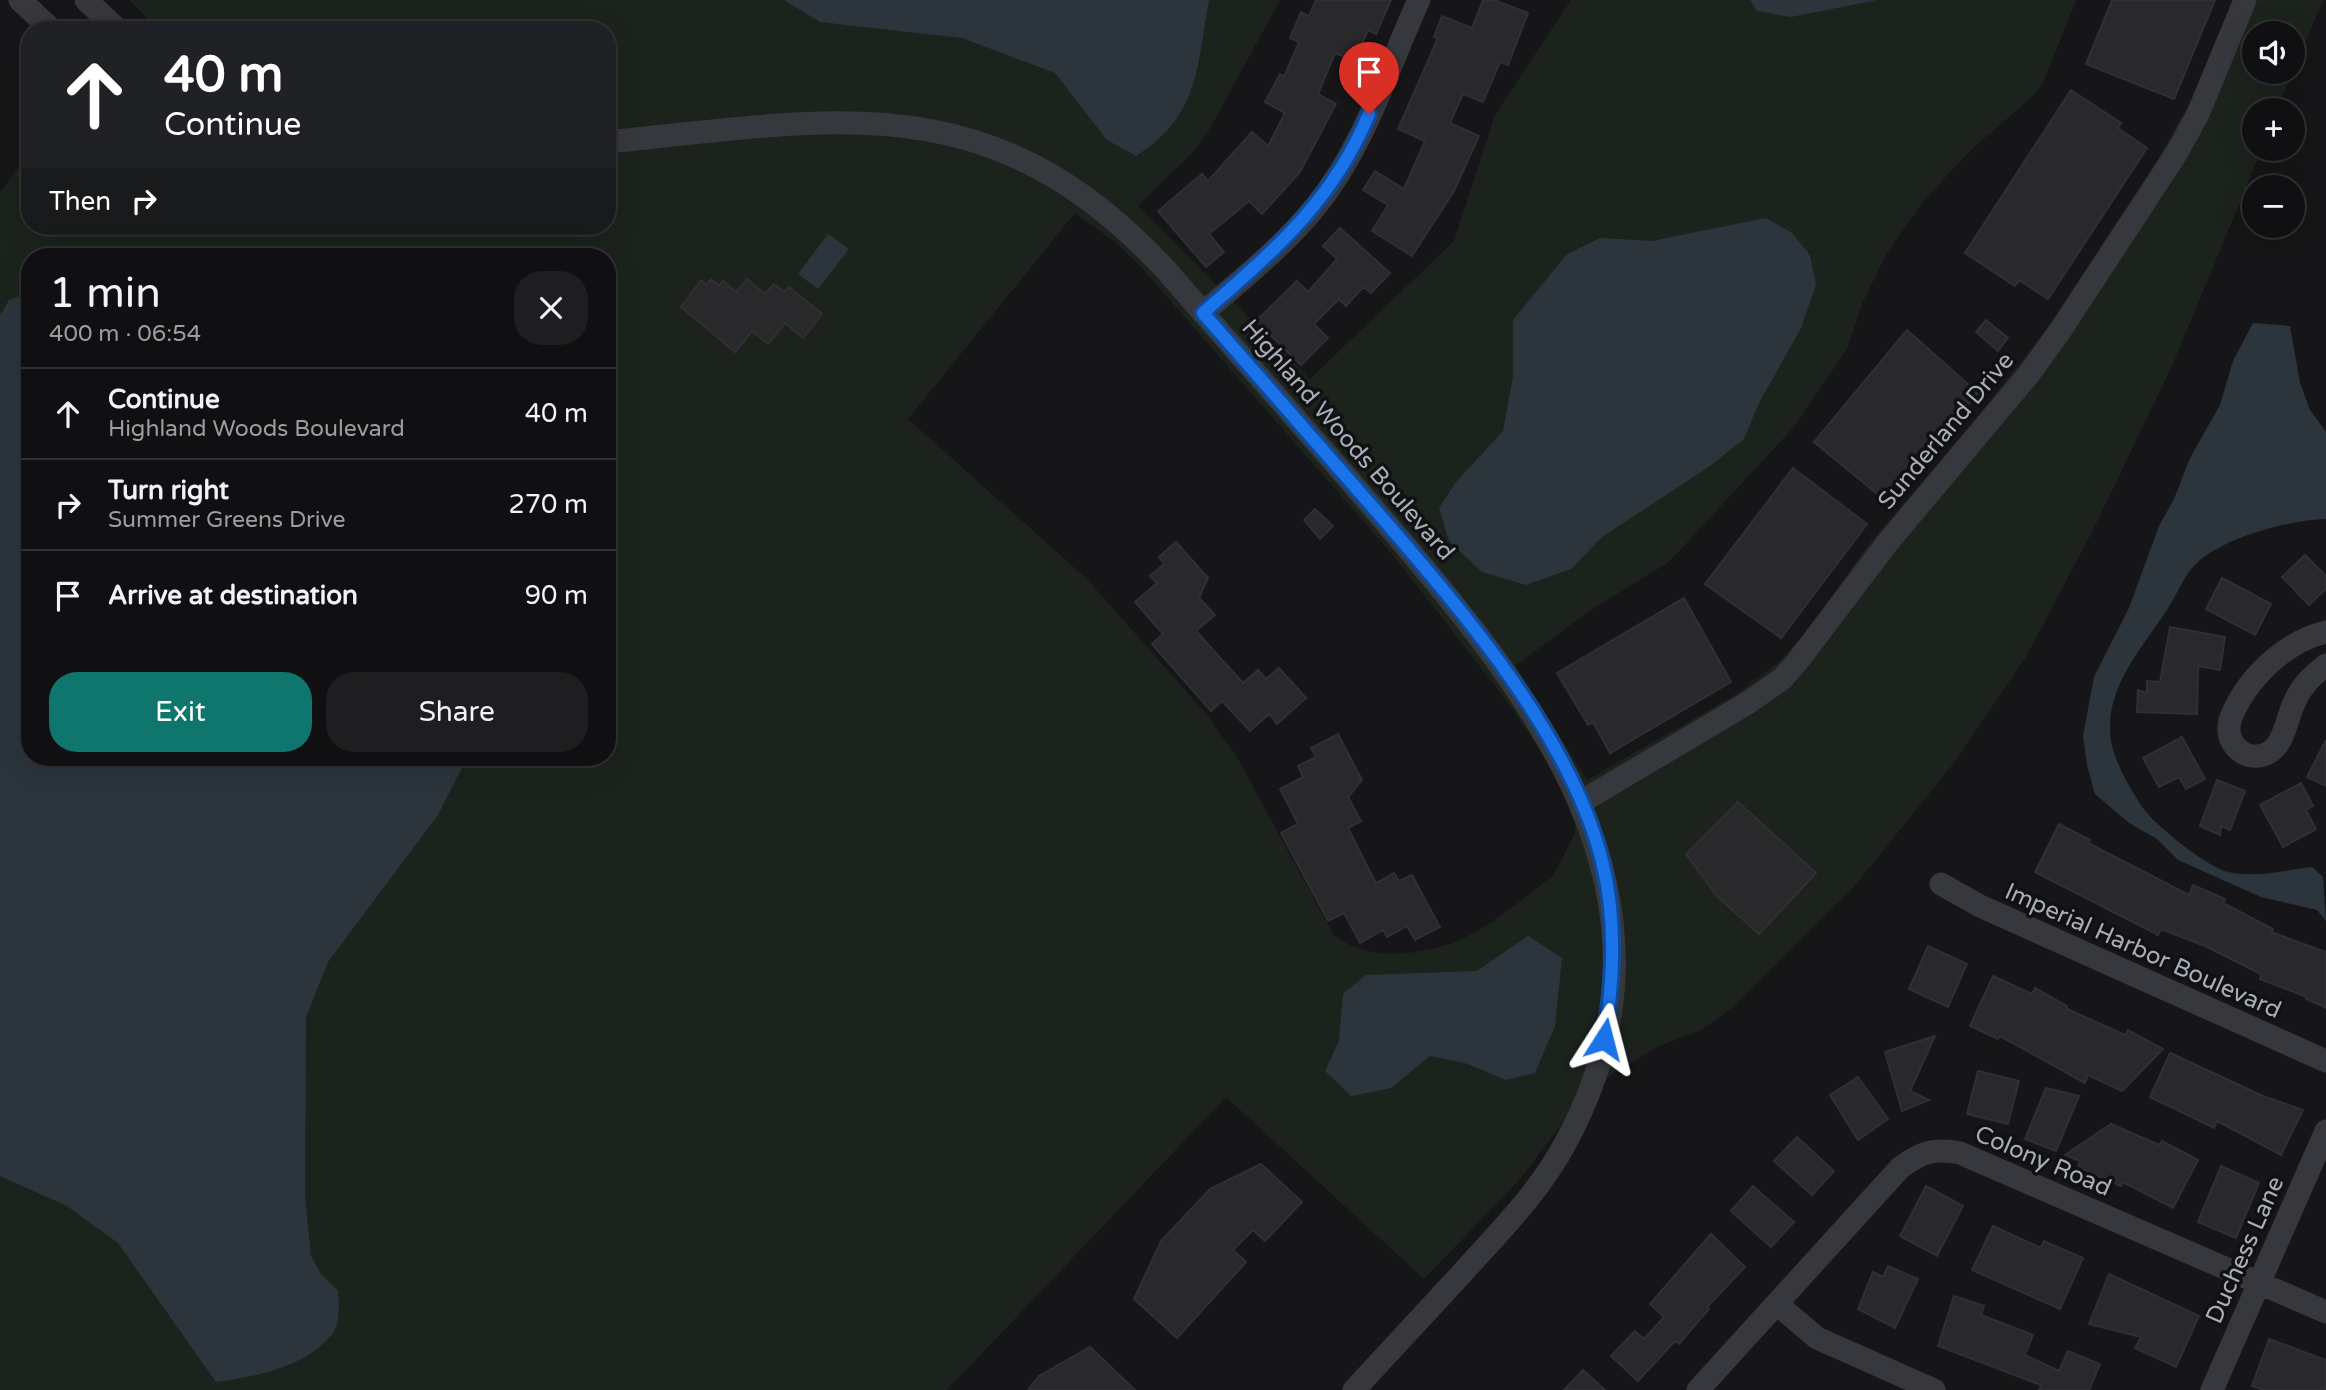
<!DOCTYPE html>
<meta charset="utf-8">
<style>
body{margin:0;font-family:"Varela Round",sans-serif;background:#1e1e20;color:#f1f3f6;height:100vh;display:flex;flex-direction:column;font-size:26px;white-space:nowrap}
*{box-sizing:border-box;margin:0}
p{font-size:23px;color:#9c9d9f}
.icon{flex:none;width:38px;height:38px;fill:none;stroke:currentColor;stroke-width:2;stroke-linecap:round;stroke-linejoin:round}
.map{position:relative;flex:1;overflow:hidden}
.panel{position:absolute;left:21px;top:248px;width:595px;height:518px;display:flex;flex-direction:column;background:#101012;border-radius:28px;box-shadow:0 7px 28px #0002,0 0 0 2px #303032}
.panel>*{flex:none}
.guide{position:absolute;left:21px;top:21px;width:595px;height:214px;border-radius:28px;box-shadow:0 7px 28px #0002,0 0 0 2px #303032;background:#202124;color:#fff;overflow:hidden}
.buttons{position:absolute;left:2242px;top:21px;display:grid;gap:14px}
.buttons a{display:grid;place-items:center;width:63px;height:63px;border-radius:50%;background:#101012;box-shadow:0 7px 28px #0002,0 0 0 2px #303032;font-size:35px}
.pin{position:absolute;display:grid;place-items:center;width:60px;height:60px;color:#fff;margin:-72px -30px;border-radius:50% 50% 50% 0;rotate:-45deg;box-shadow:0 0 7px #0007}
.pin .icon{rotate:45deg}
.me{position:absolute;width:77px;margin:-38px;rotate:9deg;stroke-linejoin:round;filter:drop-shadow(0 0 5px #0008)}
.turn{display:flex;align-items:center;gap:24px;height:147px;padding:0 28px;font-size:32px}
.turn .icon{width:91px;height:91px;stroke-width:2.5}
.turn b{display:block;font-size:49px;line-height:60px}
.then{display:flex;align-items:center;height:66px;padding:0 28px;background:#0003;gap:14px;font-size:26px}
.round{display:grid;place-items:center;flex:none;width:74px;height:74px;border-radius:28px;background:#1e1e20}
.summary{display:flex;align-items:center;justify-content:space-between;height:119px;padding:0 28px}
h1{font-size:42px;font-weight:600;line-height:52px}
.cta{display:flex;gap:14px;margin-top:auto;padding:14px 28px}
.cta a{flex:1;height:80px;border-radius:28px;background:#0f766e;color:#fff;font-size:28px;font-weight:600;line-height:80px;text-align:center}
.cta a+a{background:#1e1e20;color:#f1f3f6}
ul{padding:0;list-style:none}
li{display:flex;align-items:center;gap:21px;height:91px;padding:0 28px;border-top:2px solid #303032}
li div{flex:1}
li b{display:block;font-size:26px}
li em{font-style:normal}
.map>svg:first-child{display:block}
</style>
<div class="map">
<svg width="2326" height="1390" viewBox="0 0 2326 1390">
<rect width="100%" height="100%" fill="#161618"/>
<path fill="#1c231d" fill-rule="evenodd" d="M129,0H1280L1209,130L1192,153L1138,206L1310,379L1454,241L1495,115L1571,0H2076L2043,83L2031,98L1974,147L1924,200L1887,253L1862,304L1847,349L1793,428L1669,562L1589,611L1515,666L1587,780L1738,693L1781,660L1809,629L1866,548L1983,410L2047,328L2155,164L2191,100L2233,0H2323L2277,110H2254V149H2262L2172,366L2094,528L2026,657L1953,764L1853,888L1732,1008L1701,1030L1659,1046L1612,1074L1569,1114L1521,1178L1424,1279L1226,1097L947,1390H0V192L30,153V226H607V30H159ZM2254,33H2292V72H2254ZM1075,213L1115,242L1141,267L1392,554L1510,705L1553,770L1576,819L1575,833L1553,876C1526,896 1498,921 1468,936C1430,955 1367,964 1333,934L1238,759L1207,715L1087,579L908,419ZM30,257H607V758H30Z"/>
<path fill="#2c353c" d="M784,0H1209C1197,66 1199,117 1136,156L1107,140L1055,73L962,38L820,22Z
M1750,0H1877L1791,17L1757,11Z
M1766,218L1792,233L1810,255L1816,285L1801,328L1759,403L1744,439L1710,466L1602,537L1571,569L1526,585L1482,572L1449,541L1439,508L1456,482L1503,431L1513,377V320L1567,254L1600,238L1652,241Z
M828,234L849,249L818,289L798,274Z
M30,292V758H467L438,815L328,962L306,1017L305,1197L311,1256L321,1274L338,1291C339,1306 341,1326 329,1338C302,1368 253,1377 216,1382L118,1243L67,1206L0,1176V316L9,300Z
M2253,323L2290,326L2300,383L2310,410L2326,432V519C2289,520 2230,536 2200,560C2184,573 2179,592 2168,608C2144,646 2108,683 2110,731C2110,755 2130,789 2143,808C2156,826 2207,867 2228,872C2257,878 2284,870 2312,867L2323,877L2326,921L2317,910L2261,897L2178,860L2157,839L2129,823L2095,794L2087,765L2083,736L2094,677L2129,608L2159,526L2174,499L2190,458L2220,405L2233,361Z
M1528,936L1562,958L1555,1026L1535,1073L1506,1080L1465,1063L1430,1056L1391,1088L1351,1096L1325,1071L1339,1041L1343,994L1366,975L1477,971Z"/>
<path fill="#29292c" stroke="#303034" stroke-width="2" d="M1316,0H1391L1376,34L1368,30L1355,61L1335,53L1318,94L1336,104L1300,172L1262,214L1249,201L1209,234L1224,252L1206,267L1158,211L1202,174L1208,181L1252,132L1268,146L1285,113L1265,102L1280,74L1284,77L1299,42L1290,38L1301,12L1309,16Z
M1483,0H1494L1528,13L1508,65L1500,62L1483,102L1463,94L1450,123L1479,136L1454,191L1412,256L1372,231L1388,205L1363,190L1375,171L1404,189L1425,141L1398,129L1438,38L1434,37L1442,16L1472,28Z
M2112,0H2215L2174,99L2086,64Z
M2071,90L2121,123L2118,128L2147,148L2048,299L2019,280L2015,286L1965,253Z
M1340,228L1390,273L1371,293L1363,287L1346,306L1339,299L1314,324L1328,338L1301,365L1256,321L1297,281L1308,292L1337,259L1323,246Z
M711,279L719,286L723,281L736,292L747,279L765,294L774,284L784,292L789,287L822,314L803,338L785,323L768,344L752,331L735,352L681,307L701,280L706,285Z
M1986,320L2008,338L1998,351L1976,332Z
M1907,330L1978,393L1886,501L1814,442Z
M1793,468L1867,524L1781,638L1705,584Z
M1315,509L1333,526L1320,539L1304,520Z
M1176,542L1208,578L1199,598L1215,615L1196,631L1243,683L1258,670L1266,679L1279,668L1306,698L1277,724L1269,714L1250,731L1222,701L1211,711L1152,644L1163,634L1135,602L1157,583L1150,576L1164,564L1159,557Z
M2305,555L2326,576V589L2309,605L2282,577Z
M2222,578L2271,604L2255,635L2206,609Z
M1684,598L1731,682L1610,753L1593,722L1588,725L1557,673Z
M2170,627L2225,637L2220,670L2198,666L2197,714L2137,712L2138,690L2147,693V681L2160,682Z
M1338,734L1362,780L1348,797L1361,821L1348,828L1376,883L1394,873L1399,881L1412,875L1440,927L1415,940L1407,926L1387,937L1383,930L1360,943L1344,913L1328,921L1281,833L1298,824L1280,789L1303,777L1298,766L1316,757L1311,748Z
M2182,737L2205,779L2186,789L2179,777L2159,787L2143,758Z
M2326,740V786L2307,777Z
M2217,780L2245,791L2230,830L2221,826L2220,835L2200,826Z
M2301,783L2313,806L2306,810L2316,829L2283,847L2260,805Z
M1738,802L1816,873L1759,934L1717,896L1686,854Z
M2059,824L2090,840L2088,843L2189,895L2193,885L2225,899L2223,903L2273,929L2271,932L2326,952V1008L2306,999L2307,997L2260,979L2261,974L2205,946L2161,929L2158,935L2035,872Z
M1928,946L1967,964L1948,1007L1909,989Z
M1993,976L2032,994L2035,988L2067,1006V1009L2125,1035L2128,1030L2163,1049L2122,1091L2088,1075L2085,1083L2000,1036L1998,1039L1970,1026Z
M1935,1036L1910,1091L1929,1100L1902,1111L1885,1052Z
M2170,1053L2263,1096L2303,1110L2281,1155L2217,1121L2214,1128L2150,1097Z
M1978,1071L2019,1081L2008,1124L1967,1114Z
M1858,1077L1888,1119L1858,1140L1830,1095Z
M2046,1088L2079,1096L2056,1151L2025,1139Z
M2111,1124L2159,1145L2162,1141L2198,1160L2173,1208L2123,1182L2121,1186L2078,1167L2080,1161L2065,1155Z
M1797,1137L1834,1171L1812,1195L1774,1161Z
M1261,1164L1302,1202L1265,1241L1253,1230L1233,1250L1246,1262L1177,1338L1134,1299L1161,1241L1210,1189Z
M2221,1166L2259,1183L2236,1238L2198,1222Z
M1753,1186L1794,1222L1771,1247L1731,1211Z
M1926,1186L1963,1206L1937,1256L1900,1236Z
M1993,1226L2041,1248L2044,1241L2083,1258L2060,1309L1972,1270Z
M1711,1234L1745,1267L1707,1307L1709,1309L1679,1344L1675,1341L1638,1381L1611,1356L1635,1331L1644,1339L1664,1317L1650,1304Z
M1888,1266L1918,1279L1895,1328L1858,1309L1873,1272L1883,1277Z
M2109,1274L2199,1316L2176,1367L2135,1348L2141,1337L2089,1324Z
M1954,1296L1984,1306L1981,1315L2033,1335L2025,1355L2059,1371L2068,1351L2100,1364L2089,1390H2039L2041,1385L1938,1346Z
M2269,1339L2326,1360V1390H2264L2252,1386Z
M1090,1347L1135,1390H1028L1039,1376Z
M1583,1370L1605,1390H1564Z"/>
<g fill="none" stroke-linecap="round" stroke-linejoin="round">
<path stroke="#37383d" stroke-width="23" d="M20,0L52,30
M86,0L118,30
M607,142C836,119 992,82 1166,270C1237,352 1310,434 1381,517C1534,696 1698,898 1566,1142C1540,1191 1502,1229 1465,1270C1428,1310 1391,1350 1354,1390
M1203,313C1242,279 1284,246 1316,206C1365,146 1387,69 1419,0
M2326,632C2284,642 2245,680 2230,720C2228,729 2229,739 2235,746C2241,753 2249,757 2258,756C2285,753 2285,720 2295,701C2302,685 2312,676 2326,665
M1581,802L1746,704L1782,679L1797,662L1888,542L2029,374L2060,331L2176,154L2198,114L2245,0
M1941,884L1980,906L2326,1061
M1777,1304L1817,1338L1934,1390
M1698,1390L1900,1168C1921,1152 1934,1148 1960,1153L2326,1312
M2212,1390L2326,1131"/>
</g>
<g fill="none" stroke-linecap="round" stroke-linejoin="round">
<g stroke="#114b97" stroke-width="18">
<path id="route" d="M1369,114C1332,203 1273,251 1203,313C1263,382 1324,451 1384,520C1466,615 1571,738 1602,861C1617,920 1614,980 1604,1039"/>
</g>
<use href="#route" stroke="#1a73e8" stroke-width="12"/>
</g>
<g text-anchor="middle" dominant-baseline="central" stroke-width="7" stroke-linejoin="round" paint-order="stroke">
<g font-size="24" fill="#a8adb8" stroke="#111113">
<text transform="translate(1946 431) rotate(-50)">Sunderland Drive</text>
<text transform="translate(1348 440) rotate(49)">Highland Woods Boulevard</text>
<text transform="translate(2143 951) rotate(24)">Imperial Harbor Boulevard</text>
<text transform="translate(2043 1161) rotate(23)">Colony Road</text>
<text transform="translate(2245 1250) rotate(-66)">Duchess Lane</text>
</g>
</g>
</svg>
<div class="buttons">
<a><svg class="icon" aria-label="sound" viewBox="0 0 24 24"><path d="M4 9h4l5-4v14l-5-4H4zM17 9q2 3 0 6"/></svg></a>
<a>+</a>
<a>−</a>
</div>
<div class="pin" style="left:1369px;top:114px;background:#d93025"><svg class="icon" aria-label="arrive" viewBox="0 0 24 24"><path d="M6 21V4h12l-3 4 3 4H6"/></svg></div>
<svg class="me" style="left:1604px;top:1039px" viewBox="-20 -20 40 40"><path d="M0-17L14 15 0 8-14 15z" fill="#1a73e8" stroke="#fff" stroke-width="4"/></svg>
<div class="guide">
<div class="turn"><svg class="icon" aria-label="ahead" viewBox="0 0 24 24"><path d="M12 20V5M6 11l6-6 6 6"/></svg><div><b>40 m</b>Continue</div></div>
<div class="then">Then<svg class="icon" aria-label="right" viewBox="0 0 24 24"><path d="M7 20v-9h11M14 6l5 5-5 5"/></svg></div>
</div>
<section class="panel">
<div class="summary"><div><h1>1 min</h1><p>400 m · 06:54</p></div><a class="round"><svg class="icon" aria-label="close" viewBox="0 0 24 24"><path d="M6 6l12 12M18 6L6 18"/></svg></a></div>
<ul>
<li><svg class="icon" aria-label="ahead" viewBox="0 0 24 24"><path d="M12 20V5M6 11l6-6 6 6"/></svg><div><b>Continue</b><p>Highland Woods Boulevard</p></div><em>40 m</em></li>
<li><svg class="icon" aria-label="right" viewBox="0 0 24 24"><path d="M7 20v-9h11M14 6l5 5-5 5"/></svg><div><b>Turn right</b><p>Summer Greens Drive</p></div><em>270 m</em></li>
<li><svg class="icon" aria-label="arrive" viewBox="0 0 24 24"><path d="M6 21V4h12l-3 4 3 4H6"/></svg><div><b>Arrive at destination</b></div><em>90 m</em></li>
</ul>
<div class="cta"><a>Exit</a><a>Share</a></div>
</section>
</div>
